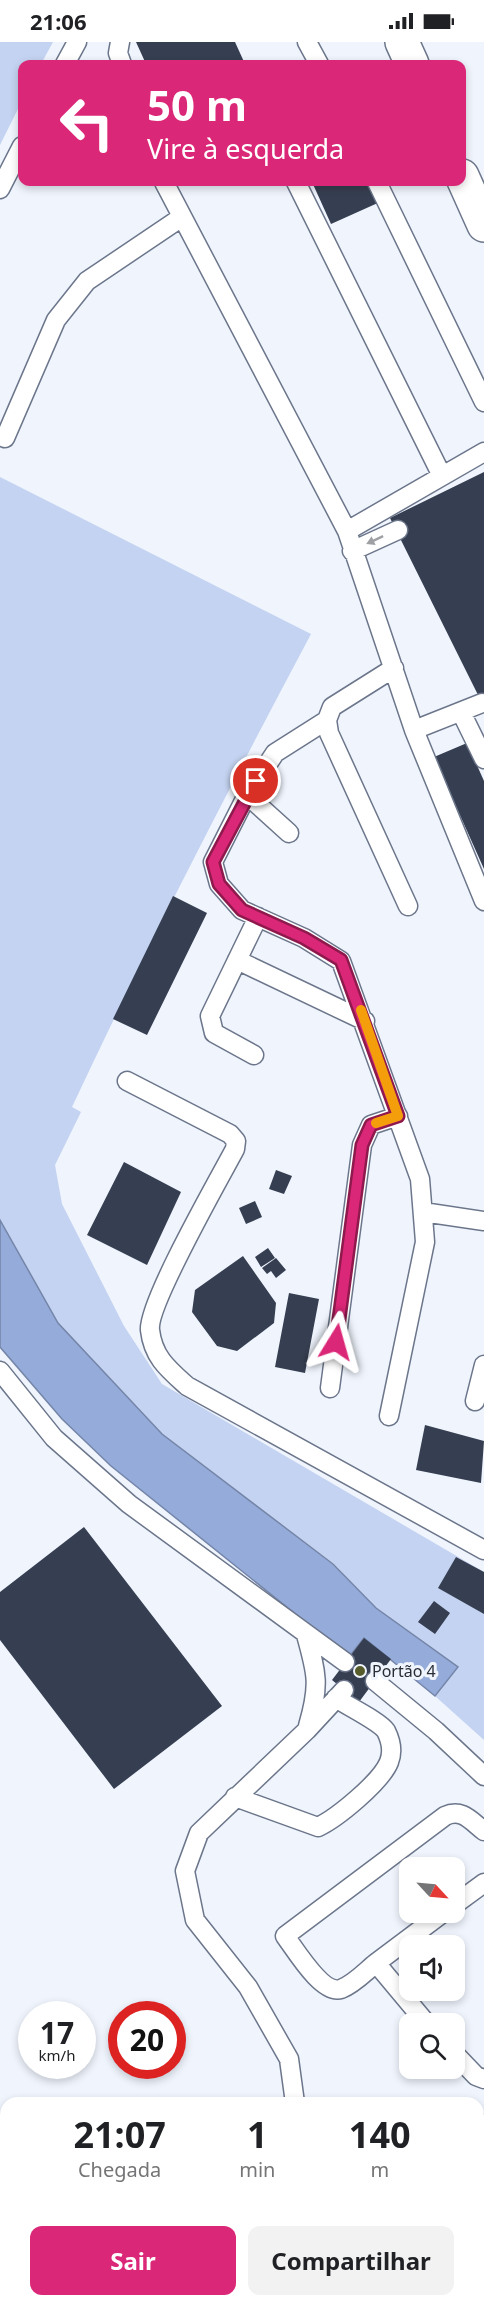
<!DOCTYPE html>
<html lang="pt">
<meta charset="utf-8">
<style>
body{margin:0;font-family:"Noto Sans",sans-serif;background:#f2f2f2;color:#202124;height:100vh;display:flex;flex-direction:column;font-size:22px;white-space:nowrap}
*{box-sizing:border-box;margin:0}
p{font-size:20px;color:#757577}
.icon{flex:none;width:33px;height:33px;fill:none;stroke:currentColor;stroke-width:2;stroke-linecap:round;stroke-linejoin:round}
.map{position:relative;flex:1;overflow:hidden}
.panel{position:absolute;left:0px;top:2055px;width:484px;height:210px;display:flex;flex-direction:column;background:#fff;border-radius:18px 18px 0 0;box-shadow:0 3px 9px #0003}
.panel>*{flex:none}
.top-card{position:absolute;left:18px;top:18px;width:448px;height:126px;border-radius:12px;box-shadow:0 3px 9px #0003;background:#db2777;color:#fff;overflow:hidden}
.needle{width:39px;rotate:116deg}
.controls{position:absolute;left:399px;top:1815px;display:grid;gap:12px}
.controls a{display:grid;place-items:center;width:66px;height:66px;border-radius:12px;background:#fff;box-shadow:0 3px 9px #0003;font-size:30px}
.speed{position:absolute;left:18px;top:1959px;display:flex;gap:12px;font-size:30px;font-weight:700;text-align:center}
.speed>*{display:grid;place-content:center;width:78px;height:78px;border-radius:50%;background:#fff;box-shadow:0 3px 9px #0003;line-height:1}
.speed small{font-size:15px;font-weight:400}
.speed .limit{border:9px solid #d22;background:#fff;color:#111}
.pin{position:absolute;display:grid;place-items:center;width:51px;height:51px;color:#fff;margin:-26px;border:3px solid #fff;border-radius:50%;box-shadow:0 2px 6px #0007}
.me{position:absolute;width:66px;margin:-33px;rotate:8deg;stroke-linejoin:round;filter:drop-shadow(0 0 4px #0008)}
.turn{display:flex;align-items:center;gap:21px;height:126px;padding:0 30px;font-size:27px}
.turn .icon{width:78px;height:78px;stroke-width:2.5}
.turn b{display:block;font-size:42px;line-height:51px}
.eta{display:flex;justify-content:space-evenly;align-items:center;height:102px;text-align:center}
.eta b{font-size:36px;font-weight:700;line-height:42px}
.cta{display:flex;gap:12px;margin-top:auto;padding:12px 30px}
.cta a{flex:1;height:69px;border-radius:12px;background:#db2777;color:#fff;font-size:24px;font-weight:700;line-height:69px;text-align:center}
.cta a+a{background:#f2f2f2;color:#202124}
.status{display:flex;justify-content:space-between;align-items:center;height:42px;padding:0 30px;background:#fff;direction:ltr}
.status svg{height:16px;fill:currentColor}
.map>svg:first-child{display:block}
</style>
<div class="status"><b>21:06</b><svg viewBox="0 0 49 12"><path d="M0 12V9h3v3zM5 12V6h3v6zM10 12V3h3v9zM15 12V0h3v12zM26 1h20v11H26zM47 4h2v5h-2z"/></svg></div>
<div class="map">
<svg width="484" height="2265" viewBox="0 0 484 2265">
<rect width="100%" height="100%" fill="#eff4fd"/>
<path fill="#c4d3f1" d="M0,0H53L41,22H22V59L0,103Z
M0,435L311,592C228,748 147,905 72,1065L81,1070L55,1123L62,1162L124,1284L162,1342L484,1530V1698L435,1654L457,1625L376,1566L333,1521L162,1392L58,1281L0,1178Z"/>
<path fill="#95abd9" stroke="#7485a8" stroke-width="1.5" d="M0,1178L58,1281L162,1392L333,1522L376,1566L458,1625L435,1654L364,1596L349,1615L111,1424L62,1377L0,1305Z"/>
<path fill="#363f51" d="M136,0H235L245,22H146Z
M312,140H371L380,160L331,182Z
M484,430V665L390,476Z
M467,701L484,739V827L434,715Z
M173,854L207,871L147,993L113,977Z
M124,1120L181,1150L147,1223L87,1193Z
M276,1128L292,1134L284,1152L269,1147Z
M255,1159L262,1175L246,1182L239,1166Z
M268,1206L275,1216L261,1225L255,1215Z
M243,1214L276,1261L274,1281L237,1309L217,1304L192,1270L195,1248Z
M276,1216L286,1228L276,1236L271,1229L267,1232L262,1226Z
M289,1251L319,1257L305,1331L275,1325Z
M425,1383L484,1399L481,1441L416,1428Z
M84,1485L222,1664L114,1747L0,1598V1550Z
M456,1515L484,1530V1572L438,1546Z
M434,1559L450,1571L435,1592L418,1580Z
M364,1596L391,1617L359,1660L332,1638Z
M478,2065L484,2072V2265H361L356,2259H478Z"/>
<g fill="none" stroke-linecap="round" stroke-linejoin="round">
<g stroke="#6c768b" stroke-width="21">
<path id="lane" d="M120,0L118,11L122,22
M307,0L319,22
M65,22L77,0
M164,140L347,489L414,688L484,859
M296,140L442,434
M377,140L484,360
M0,147L22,104
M5,396L56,278L87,239L182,175
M347,489L484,410
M352,509L398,488
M394,626L332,665L327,678L329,691L408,864
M461,670L484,717
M327,678L275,711L247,753L213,820L219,842L242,868L304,896L341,919L420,1137L425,1200L389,1374
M414,688L482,661
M247,753L289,791
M237,918L365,979
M254,1013L214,991L210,974L258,875
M127,1039L230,1092L236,1099L235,1107C219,1137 147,1263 150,1288C153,1315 168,1327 187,1344L484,1508
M423,1170L484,1179
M0,1329L54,1396L129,1462L345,1620
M330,1346L362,1103L371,1083L398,1074
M475,1359L484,1323
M306,1593C317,1632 320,1643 308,1684
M375,1639L436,1689L484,1734
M235,1755L318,1785C337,1776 381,1740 389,1720C393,1710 391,1699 386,1689C379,1679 347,1664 336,1656
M454,1863L484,1841
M376,1921L444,1870
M427,1982L376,1921C365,1930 354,1942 341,1947C322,1953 295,1907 285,1894L445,1774C462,1766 471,1779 484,1789
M454,2011L476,2034L484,2037
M295,2061L289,2017L248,1945L195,1878L185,1829L199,1791L307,1688L344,1648
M156,2259L158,2265
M307,2259L312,2265
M199,2265L200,2259"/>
</g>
<g stroke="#6c768b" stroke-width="36">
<path id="secondary" d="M402,0L412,22
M462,134L484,183"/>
</g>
<use href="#lane" stroke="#fff" stroke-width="18"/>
<use href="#secondary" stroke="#fff" stroke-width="33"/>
</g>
<defs><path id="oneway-solid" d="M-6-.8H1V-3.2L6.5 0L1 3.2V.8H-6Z" transform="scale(1.5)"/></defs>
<use fill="#9ea0a4" href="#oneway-solid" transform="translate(375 498) rotate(155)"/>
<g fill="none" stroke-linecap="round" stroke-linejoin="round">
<g stroke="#8e194d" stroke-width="15">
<path id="route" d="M256,739L213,820L219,842L242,868L304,896L341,918L398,1074L371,1083L362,1103L336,1300"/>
</g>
<use href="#route" stroke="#db2777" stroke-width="10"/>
<path stroke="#f59e0b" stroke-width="10" d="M361,968L398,1074L376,1081"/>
</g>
<circle fill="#575c2b" stroke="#eff4fd" stroke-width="2" cx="360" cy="1629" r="6"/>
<g text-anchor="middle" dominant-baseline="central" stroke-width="6" stroke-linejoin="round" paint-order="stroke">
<g font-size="16" fill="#282c35" stroke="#eff4fd" text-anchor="start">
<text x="372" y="1629">Portão 4</text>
</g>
</g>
</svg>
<div class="controls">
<a><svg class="needle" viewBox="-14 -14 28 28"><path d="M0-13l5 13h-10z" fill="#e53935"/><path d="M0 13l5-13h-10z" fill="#757577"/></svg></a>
<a><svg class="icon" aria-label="sound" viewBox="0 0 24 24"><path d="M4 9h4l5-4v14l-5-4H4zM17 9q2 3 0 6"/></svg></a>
<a><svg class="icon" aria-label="search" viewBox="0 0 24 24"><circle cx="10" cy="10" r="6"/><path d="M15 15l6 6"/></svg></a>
</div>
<div class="speed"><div>17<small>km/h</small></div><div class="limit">20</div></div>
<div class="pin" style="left:256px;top:739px;background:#d93025"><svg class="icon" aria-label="arrive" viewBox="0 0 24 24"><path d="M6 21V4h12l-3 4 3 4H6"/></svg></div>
<svg class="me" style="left:336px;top:1300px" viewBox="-20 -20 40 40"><path d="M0-17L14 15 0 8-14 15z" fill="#db2777" stroke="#fff" stroke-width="4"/></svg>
<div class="top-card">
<div class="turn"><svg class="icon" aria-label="left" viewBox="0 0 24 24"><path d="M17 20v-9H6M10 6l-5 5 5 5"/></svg><div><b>50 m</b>Vire à esquerda</div></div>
</div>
<section class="panel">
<div class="eta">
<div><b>21:07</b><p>Chegada</p></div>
<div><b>1</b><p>min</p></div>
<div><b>140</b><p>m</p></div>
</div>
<div class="cta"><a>Sair</a><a>Compartilhar</a></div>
</section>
</div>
